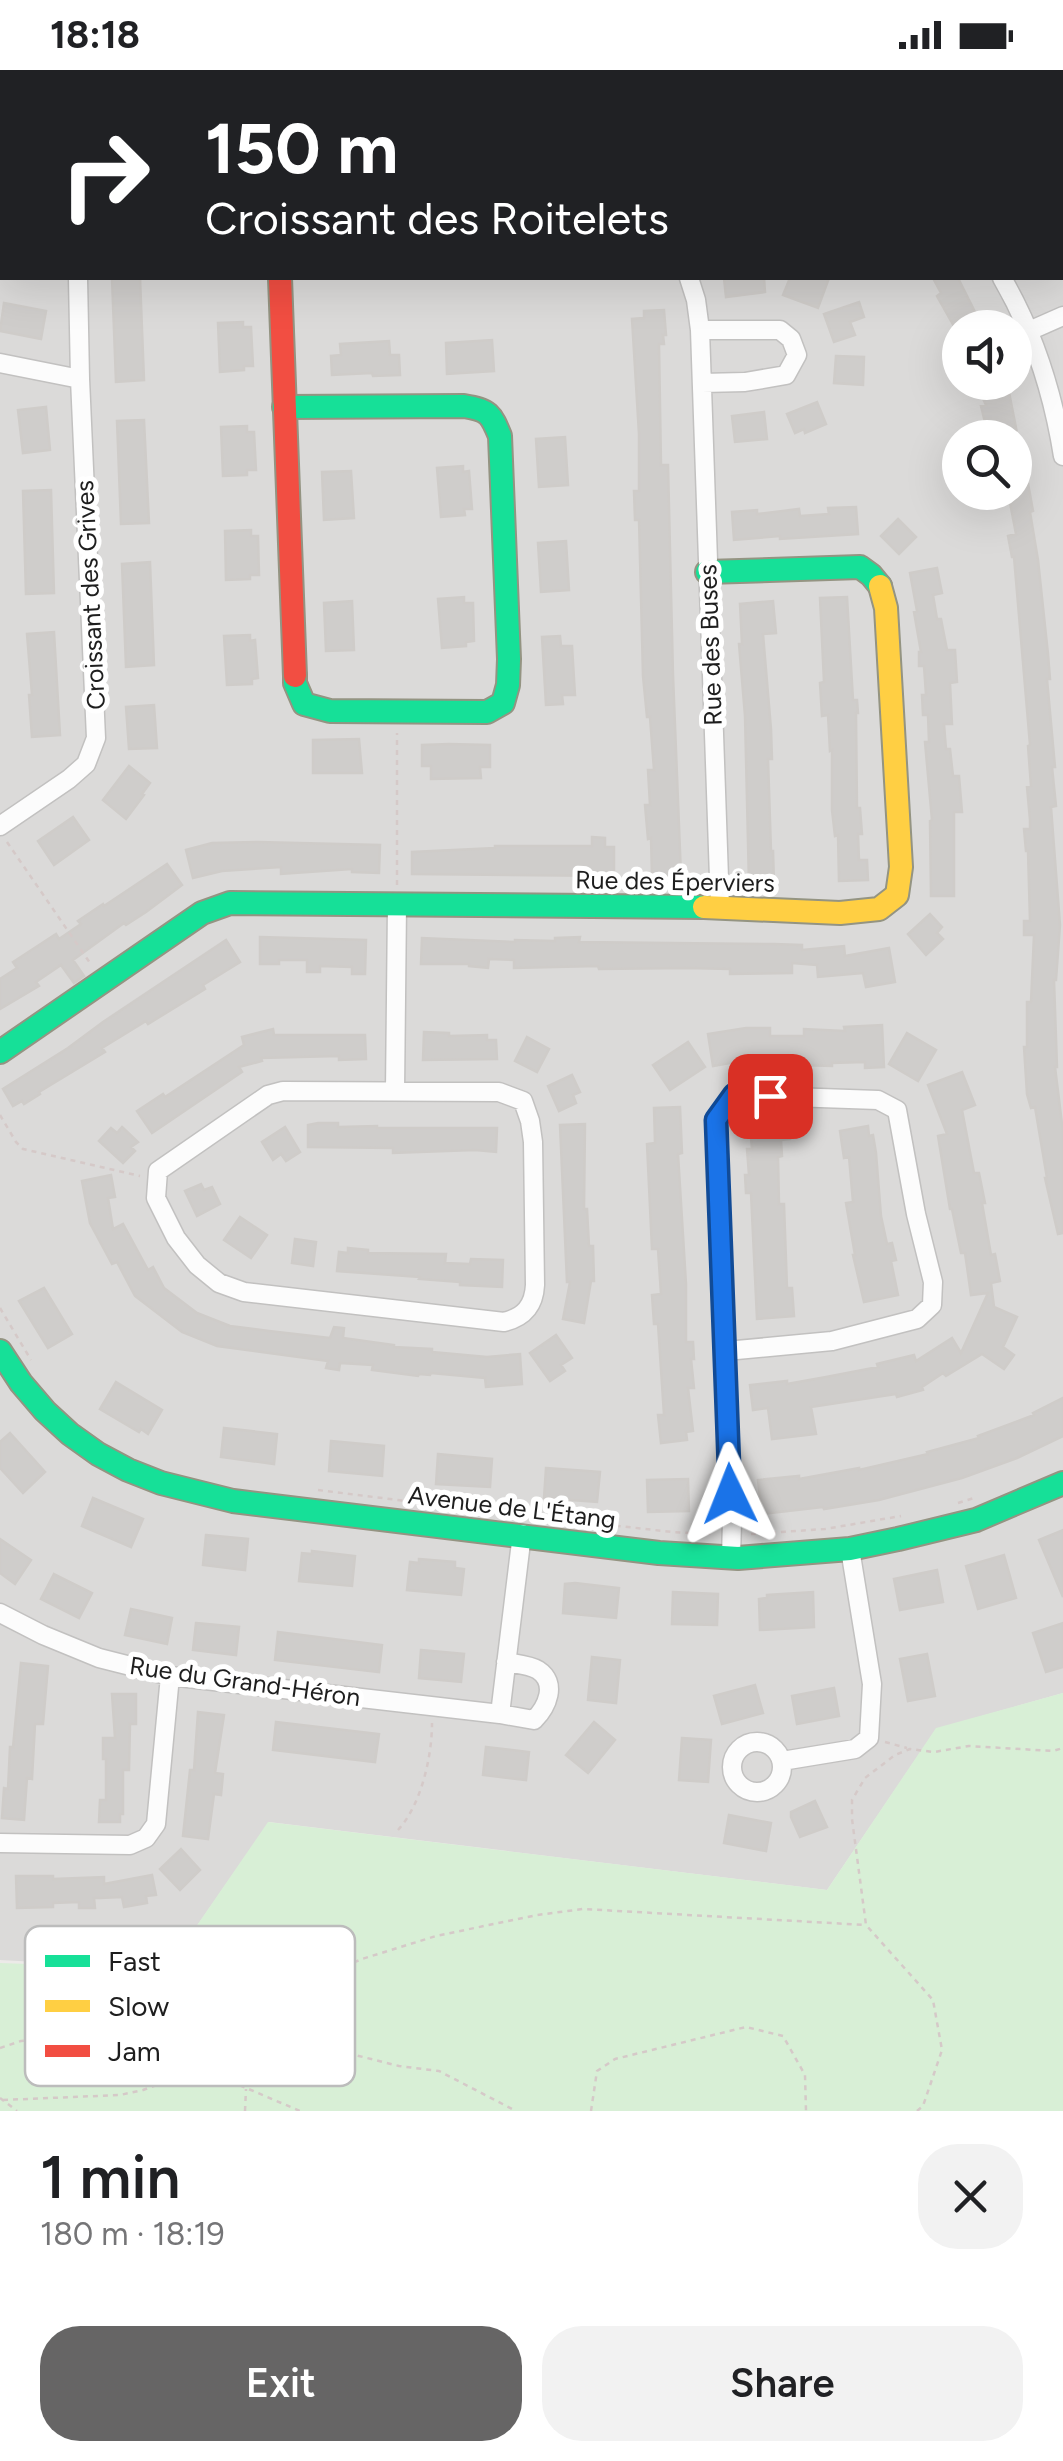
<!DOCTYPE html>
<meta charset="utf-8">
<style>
body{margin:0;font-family:Figtree,sans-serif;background:#f2f2f2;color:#202124;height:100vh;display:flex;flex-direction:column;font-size:38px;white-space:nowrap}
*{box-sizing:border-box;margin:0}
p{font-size:32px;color:#757577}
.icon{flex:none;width:55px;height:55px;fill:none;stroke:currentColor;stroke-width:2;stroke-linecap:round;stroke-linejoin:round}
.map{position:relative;height:2041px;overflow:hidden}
.drawer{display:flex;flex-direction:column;background:#fff;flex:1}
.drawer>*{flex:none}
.banner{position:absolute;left:0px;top:0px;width:1065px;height:210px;box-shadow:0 10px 40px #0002;background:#202124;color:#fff;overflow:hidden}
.tools{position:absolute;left:942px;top:240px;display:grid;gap:20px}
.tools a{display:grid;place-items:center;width:90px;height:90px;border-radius:50%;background:#fff;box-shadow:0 10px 40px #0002;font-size:50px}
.pin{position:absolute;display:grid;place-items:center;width:85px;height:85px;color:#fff;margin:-42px;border-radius:20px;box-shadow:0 5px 15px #0006}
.me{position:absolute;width:110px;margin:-55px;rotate:358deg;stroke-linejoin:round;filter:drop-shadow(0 0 8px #0008)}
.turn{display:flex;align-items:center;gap:35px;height:210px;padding:0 40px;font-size:45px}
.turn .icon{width:130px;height:130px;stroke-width:2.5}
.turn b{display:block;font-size:70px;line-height:85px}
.round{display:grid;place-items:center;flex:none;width:105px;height:105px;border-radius:40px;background:#f2f2f2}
.overview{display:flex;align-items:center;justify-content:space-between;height:170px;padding:0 40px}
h1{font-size:60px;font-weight:600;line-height:75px}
.action{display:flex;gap:20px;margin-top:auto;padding:20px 40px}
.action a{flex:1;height:115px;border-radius:40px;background:#666565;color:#fff;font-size:40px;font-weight:600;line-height:115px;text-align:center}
.action a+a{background:#f2f2f2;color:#202124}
.status{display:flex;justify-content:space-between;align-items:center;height:70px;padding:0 50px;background:#fff;direction:ltr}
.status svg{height:28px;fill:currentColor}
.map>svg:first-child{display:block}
</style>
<div class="status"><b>18:18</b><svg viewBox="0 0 49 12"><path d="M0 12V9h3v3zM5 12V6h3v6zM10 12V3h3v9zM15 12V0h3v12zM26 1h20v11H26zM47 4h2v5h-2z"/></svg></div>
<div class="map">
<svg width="1063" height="2041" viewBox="0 0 1063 2041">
<rect width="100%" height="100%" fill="#eceae8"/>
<path fill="#dbdad9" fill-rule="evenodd" d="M0,0H1063V1623L936,1659L827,1820L269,1752L167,1899L0,1890ZM2,2H1062V208H2ZM960,258H1015V312H960ZM960,368H1015V422H960Z"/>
<path fill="#d8efd6" d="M1063,1623V2041H0V1893L167,1899L268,1752L827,1820L936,1658Z"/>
<path fill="#cfcdcb" stroke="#cfccc9" stroke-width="2.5" d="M112,208H140L144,310L116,312Z
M724,208H764L765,222L726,227Z
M790,208H829L818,238L783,225Z
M933,208H958L983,258H955L937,226L941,223Z
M859,232L864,247L850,252L855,265L834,272L824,244Z
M4,233L46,241L41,269L0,261Z
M664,240L666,265H663L664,274H659L661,395H668L673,605L681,806L652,807L651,768L648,769L645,735H650L648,700H654L650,647H647L643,606L639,450H635L634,421H639V364L632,249L644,248V241Z
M243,252V257H251L253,296H244V300L220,302L218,253Z
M492,270L494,301L447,304L446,273Z
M389,271L390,285H399L400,305L373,306L372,303L332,305L331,286L341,285L340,274Z
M836,286L864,287L863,315L834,313Z
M975,312H1007L1018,368H989L981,336L986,335Z
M817,332L826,354L805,363L804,359L795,363L787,344Z
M46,337L50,380L23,383L18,340Z
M764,342L767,369L735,372L732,346Z
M144,350L149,453L121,454L117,351Z
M247,356V362H254L256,400H247V405L223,406L221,357Z
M565,367L568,415L539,417L536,369Z
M1022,380L1033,441L1030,442L1038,490L1048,584L1050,609H1047L1055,697H1052L1056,736L1051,737L1060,855L1056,910H1054L1057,997H1055L1063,1062V1163L1058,1164L1045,1108H1047L1035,1037L1031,1038L1027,1024L1024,977H1027V932H1031L1034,865H1024V851H1030L1028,781H1026L1024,759H1030V750L1027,717L1031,716L1028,676L1030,675L1014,487H1012L1008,466L1016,464L1008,422H1015V381Z
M463,396V402L469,401L472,439H464L465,445L441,447L437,398Z
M351,401L354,448L324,450L322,402Z
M51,420L54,523L26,524L23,421Z
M856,437L858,464L780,469V466L734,470L732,442L757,440V444L799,439L800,446L829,444L828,438Z
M898,449L916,467L899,484L881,466Z
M251,460V466H258L259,505H250V509L226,510L225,461Z
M566,471L569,520L541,522L538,473Z
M150,492L154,595L126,597L122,494Z
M937,498L942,523L933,525L937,549H941L947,580H955L957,612L950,613L952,654H944L946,679H950L953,706H959L962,742H954V826H931L930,751L932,750L925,672H929L928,645H923L922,625H926L924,596H919V582H921L914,542L917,541L910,503Z
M464,527V533H473L474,571L466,572V576L442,578L438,529Z
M847,527L853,630H857L858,643H856L857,738H860L862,764H858L859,790H867L868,810L839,811L838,765L835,766L832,740V680L830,681L828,645L822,646L820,613L824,612L820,528Z
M352,531L354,580L326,581L324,533Z
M773,531L776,563L763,564L771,659L772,689H768L771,781H773L774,813L749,814L745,646L739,574H742L740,534Z
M54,562L60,665L32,667L29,625H32L27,564Z
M250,565V571L255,570L258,608L252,609V614L227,615L224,566Z
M560,566L561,576H572L575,625H562L563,634L546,635L542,567Z
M154,635L157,678L129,679L126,637Z
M359,669L362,703H313V670Z
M449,674L490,675V697H480L481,708L431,709V696H422V675Z
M129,696L150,713L142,724L144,725L126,749L103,730Z
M73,747L89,770L54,795L38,771Z
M592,767L605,768V777H614V806L412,804V782L495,778V776H592Z
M258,772L380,775L379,803L352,802V799L281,804V797L222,801L193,808L186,780L212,773Z
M167,794L182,815L146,842L126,855L124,853L73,890L84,906L74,913L61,895L36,912L39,916L0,939V909L17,898L13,892L56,864L59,869L81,854L78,851L103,834L104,836Z
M930,844L942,857L937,863L943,869L926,885L908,864Z
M260,867L366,870L365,904H352V897L320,896V902H307V890H279V894H260Z
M580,867L579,872L774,874L802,875V880L844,876L845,886L889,878L895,912L866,917L863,903L818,907L817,895L792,893V903L730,904V899L687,898L599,899L598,896L514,898V890L489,889L488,898L469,896V894H421L422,868L515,872V870L555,871V868Z
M226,870L240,892L203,915L205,919L148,954L146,951L102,978L105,982L39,1022L40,1024L24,1034L22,1031L13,1036L3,1019L68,978L103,952Z
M882,955L884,997L865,998V992L832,993V996L758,994V988L713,996L708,964L746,958H770V966H804V959L845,961L844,957Z
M273,959L274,965H365L366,989L339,990V986L261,988L262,991L239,997L242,1002L152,1063L137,1041L163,1024L165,1027L244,975L242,967Z
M424,962L449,963V966L487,965V970H496L497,989L423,990Z
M907,963L936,980L918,1011L889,994Z
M527,967L549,979L537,1002L515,991Z
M688,972L705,997L670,1020L653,995Z
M962,1002L975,1035L962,1040L974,1103H979L985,1133H982L991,1185L995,1184L1000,1211L991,1213L994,1237L1017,1247L1003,1277L1014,1285L1004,1299L982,1284L946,1306L943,1303L922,1317L923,1320L897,1327L896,1324L811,1337L816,1364L772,1369L768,1338L753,1340L750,1315L787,1311V1314L826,1307L878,1297L877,1294L914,1285L916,1291L952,1268L961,1283L988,1223L971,1225L965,1183H961L952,1139H950L938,1066L947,1064L928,1015Z
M572,1005L580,1022L573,1025L576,1033L559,1041L548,1016Z
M680,1037L682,1083L678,1084L686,1214V1272H693L694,1289H691L694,1318H688L693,1361L686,1362L687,1370L661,1373L658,1345H664L658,1254H654L652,1225L661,1224L658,1179H652L647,1074L655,1073L654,1038Z
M318,1053H338V1057L377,1056V1058H497L496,1082L475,1080L393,1083V1078L308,1077V1055Z
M585,1054L584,1139H587L589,1176H593L594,1211H591L584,1253L563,1249L570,1212H567L560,1055Z
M789,1055L790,1069L781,1070L782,1086L778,1087L779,1134H784L787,1218H792L794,1246L757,1249L751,1123H746L745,1105H749L747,1079H752L750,1057Z
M868,1056L869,1066L873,1065L876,1083L881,1146L887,1174L892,1173L896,1190L891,1191L898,1225L864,1232L853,1185H855L846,1133L853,1132L849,1087L844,1088L840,1061Z
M122,1057L138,1072L131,1077L135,1081L123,1093L99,1071L111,1058L117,1063Z
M285,1057L300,1082L286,1091L281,1084L273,1090L262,1072Z
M111,1105L115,1127L108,1128L113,1159L123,1154L148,1200L153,1197L164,1218L197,1243L230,1256L269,1261L330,1268L334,1257L344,1258L343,1268L394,1275V1277L432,1279V1282L487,1287L520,1284L522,1314L486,1317L485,1308L431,1303L430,1305L419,1304L418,1306L372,1300L373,1295L340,1293L339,1300L326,1298L328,1291L217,1276L182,1262L135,1226L117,1192L112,1194L90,1153L82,1111Z
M201,1114L204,1120L212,1117L220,1134L197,1146L185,1121Z
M240,1147L267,1165L251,1188L224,1170Z
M295,1169L316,1172L313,1196L292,1193Z
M348,1178L368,1180V1183L446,1184L445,1193L470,1194L471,1189L503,1190L502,1217L460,1215V1212L419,1209L420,1207L337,1201L339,1182L348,1183Z
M44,1218L72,1264L48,1278L19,1231Z
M556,1265L572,1288L561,1295L565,1301L550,1311L530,1283Z
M116,1312L162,1340L148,1364L141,1359L139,1362L100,1339Z
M1063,1328V1366L1017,1388L962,1408L879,1430L824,1439L823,1437L762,1444L758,1410L799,1406V1409L859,1398V1400L928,1384L927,1382L979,1368L978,1366L1034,1345L1033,1343Z
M224,1358L277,1364L274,1394L221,1387Z
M10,1363L45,1402L23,1423L0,1398V1372Z
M331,1371L384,1376L382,1406L329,1401Z
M438,1384L492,1389L490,1417L436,1414Z
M546,1398L600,1402L597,1432L544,1428Z
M688,1409L689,1441L648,1442L647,1410Z
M93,1428L143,1449L131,1477L82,1456Z
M1063,1460V1527L1039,1470Z
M206,1465L248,1469L245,1500L203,1495Z
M0,1469L31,1490L15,1514L0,1503Z
M312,1481L355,1486L352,1516L299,1511L302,1483L312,1484Z
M1004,1485L1016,1528L978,1539L966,1496Z
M419,1489L455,1492V1498L464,1499L461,1525L407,1520L410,1492L419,1493Z
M937,1500L943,1532L900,1540L894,1509Z
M54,1504L92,1523L79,1548L41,1529Z
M575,1513L619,1518L616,1548L563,1543L565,1514Z
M673,1522L718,1524L717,1555L672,1554Z
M813,1522L814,1557L760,1560L759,1529L767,1528V1525Z
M131,1539L172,1548L167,1574L125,1565Z
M196,1553L239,1557L236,1585L193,1580Z
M1063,1553V1597L1046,1602L1033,1563Z
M278,1562L382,1575L379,1602L275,1590Z
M421,1580L464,1584L461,1612L419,1608Z
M927,1584L935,1626L908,1631L900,1589Z
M592,1587L620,1590L616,1633L588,1630Z
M21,1593L48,1596L43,1654H35L32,1709L27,1708L24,1750L2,1748L4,1718L8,1719L10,1677H13Z
M755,1615L763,1643L722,1654L714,1626Z
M834,1618L839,1646L797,1654L792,1626Z
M112,1624H136V1654H130L129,1700H123V1744H120V1752H99L100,1730H106V1689H103V1668H115Z
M198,1642L224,1645L215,1703L223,1704L221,1725L214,1724L208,1769L183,1766L190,1700H194Z
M276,1652L379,1664L375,1692L273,1680Z
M594,1652L615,1670L588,1703L566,1685Z
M682,1668L711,1670L708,1712L679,1710Z
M486,1677L529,1682L526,1710L483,1705Z
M815,1731L827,1757L800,1767L791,1747V1742Z
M729,1745L771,1753L766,1781L724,1773Z
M181,1779L200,1800L180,1820L160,1799Z
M152,1805L156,1825L146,1826L147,1833L124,1837L122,1827L100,1828H94L95,1838H79V1832L53,1833V1837L17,1838L16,1806H53V1809L104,1807V1814Z"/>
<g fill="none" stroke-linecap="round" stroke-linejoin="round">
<g stroke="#c2c1c0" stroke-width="21">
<path id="street" d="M503,0V2
M810,0L813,2
M760,2L763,0
M1062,4H1063
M0,64H2
M689,208L696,230L700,260L720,837
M1002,208C1034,263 1053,323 1063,386
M700,260H780L791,269L797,285L786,305L745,312L702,313
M1029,261L1063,246
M0,293L80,309
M0,756L69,709L86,694L96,668L80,309L78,208
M283,1021L499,1022L523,1031L530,1051L533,1072L535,1215C534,1236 524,1247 504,1252L244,1222L219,1213L197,1195L176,1168L156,1128L158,1101L268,1025Z
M395,1021L397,835
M726,1281L832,1271L917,1249L932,1235L933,1212L916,1144L897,1040L878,1030L734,1025L716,1050L732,1451L731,1488
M0,1543L43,1565L99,1588L170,1606L500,1644L522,1464
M500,1644L534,1650C547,1637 558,1613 538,1600C530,1595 516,1594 506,1592
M732 1697a25 25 0 1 1 50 0a25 25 0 1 1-50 0Z
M782,1691L855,1679L869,1668L872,1614L850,1479
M0,1773L130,1775L146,1768L156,1754L170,1606"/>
</g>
<g stroke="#949482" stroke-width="26">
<path id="fast" d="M284,337L464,336C489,340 491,344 500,366L509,589L508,615L503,633L487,642L330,641L304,634L295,613V606
M707,502L860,497L871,505L880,516
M0,982L202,843L230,833L704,837
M0,1281L21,1313L45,1341L70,1364L98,1384L128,1400L161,1413L233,1431L659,1483L738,1488L850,1479L898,1469L976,1450L1063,1413"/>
</g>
<g stroke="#949482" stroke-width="26">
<path id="slow" d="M704,837L840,843L879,839L897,825L901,797L886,538L880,516"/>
</g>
<g stroke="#949482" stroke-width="26">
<path id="jam" d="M280,208L295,606"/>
</g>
<path stroke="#d5c9c8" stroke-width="2.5" stroke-dasharray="5 5" stroke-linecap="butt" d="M7,772L90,893
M397,815V663
M0,1045L16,1072L23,1079L140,1106
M0,1238L31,1290
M318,1420L469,1439
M958,1433L974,1428
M566,1450L672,1462L713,1464
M751,1464L825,1459L901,1446
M885,1672L907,1678
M398,1760C421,1735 432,1687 432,1653
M251,1959L399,1996L439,2001L516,2041
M0,1978L21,1971L76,1968L141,1973L300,2041
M0,2028L17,2041
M3,2030L120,2025L143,2020L200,1999L306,1913L362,1889L436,1866L537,1845L583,1839L866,1855
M245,2041L246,2019
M591,2041L597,2001L615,1989L746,1957L783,1966L805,2005L806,2041
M917,2041L923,2036L942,1980L933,1930L866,1855L852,1749V1730L865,1708L895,1685L910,1679L934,1682L969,1676L1053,1681L1063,1678"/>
<use href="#street" stroke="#fcfcfc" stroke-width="18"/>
<use href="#fast" stroke="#16e098" stroke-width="22"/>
<use href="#slow" stroke="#ffcf43" stroke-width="22"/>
<use href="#jam" stroke="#f24e42" stroke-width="22"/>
</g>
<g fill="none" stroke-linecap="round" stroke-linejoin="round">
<g stroke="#114b97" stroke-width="25">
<path id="route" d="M730,1424L716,1050L734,1025L770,1026"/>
</g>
<use href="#route" stroke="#1a73e8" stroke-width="18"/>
</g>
<g text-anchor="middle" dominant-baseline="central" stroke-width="10" stroke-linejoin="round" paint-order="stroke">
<g font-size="25" fill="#1e1e1e" stroke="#fff">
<text transform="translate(90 525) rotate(-93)">Croissant des Grives</text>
<text transform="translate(710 575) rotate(-92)">Rue des Buses</text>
<text transform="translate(675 811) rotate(1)">Rue des Éperviers</text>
<text transform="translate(512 1437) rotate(7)">Avenue de L'Étang</text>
<text transform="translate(245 1611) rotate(8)">Rue du Grand-Héron</text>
</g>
</g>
<rect x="25" y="1856" width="330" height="160" rx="15" fill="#fff" stroke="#bcbcbc" stroke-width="2.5"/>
<rect x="45" y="1885" width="45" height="12" fill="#16e098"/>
<rect x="45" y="1930" width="45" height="12" fill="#ffcf43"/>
<rect x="45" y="1975" width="45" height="12" fill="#f24e42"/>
<g font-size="28" fill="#1e1e1e">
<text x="108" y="1901">Fast</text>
<text x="108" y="1946">Slow</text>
<text x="108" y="1991">Jam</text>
</g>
</svg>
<div class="tools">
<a><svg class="icon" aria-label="sound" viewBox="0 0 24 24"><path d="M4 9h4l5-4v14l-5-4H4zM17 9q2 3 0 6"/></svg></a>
<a><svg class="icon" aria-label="search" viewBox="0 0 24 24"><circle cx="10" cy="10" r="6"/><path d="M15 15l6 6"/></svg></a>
</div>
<div class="pin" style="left:770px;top:1026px;background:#d93025"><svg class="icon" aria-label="arrive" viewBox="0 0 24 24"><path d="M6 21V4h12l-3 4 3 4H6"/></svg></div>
<svg class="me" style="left:730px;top:1424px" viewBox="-20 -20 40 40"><path d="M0-17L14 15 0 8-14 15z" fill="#1a73e8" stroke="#fff" stroke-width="4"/></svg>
<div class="banner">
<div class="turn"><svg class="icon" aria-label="right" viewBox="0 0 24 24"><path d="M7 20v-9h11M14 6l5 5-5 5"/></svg><div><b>150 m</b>Croissant des Roitelets</div></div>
</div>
</div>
<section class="drawer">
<div class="overview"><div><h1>1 min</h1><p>180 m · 18:19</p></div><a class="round"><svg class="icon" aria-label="close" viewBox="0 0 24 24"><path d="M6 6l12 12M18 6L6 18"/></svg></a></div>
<div class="action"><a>Exit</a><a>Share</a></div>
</section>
